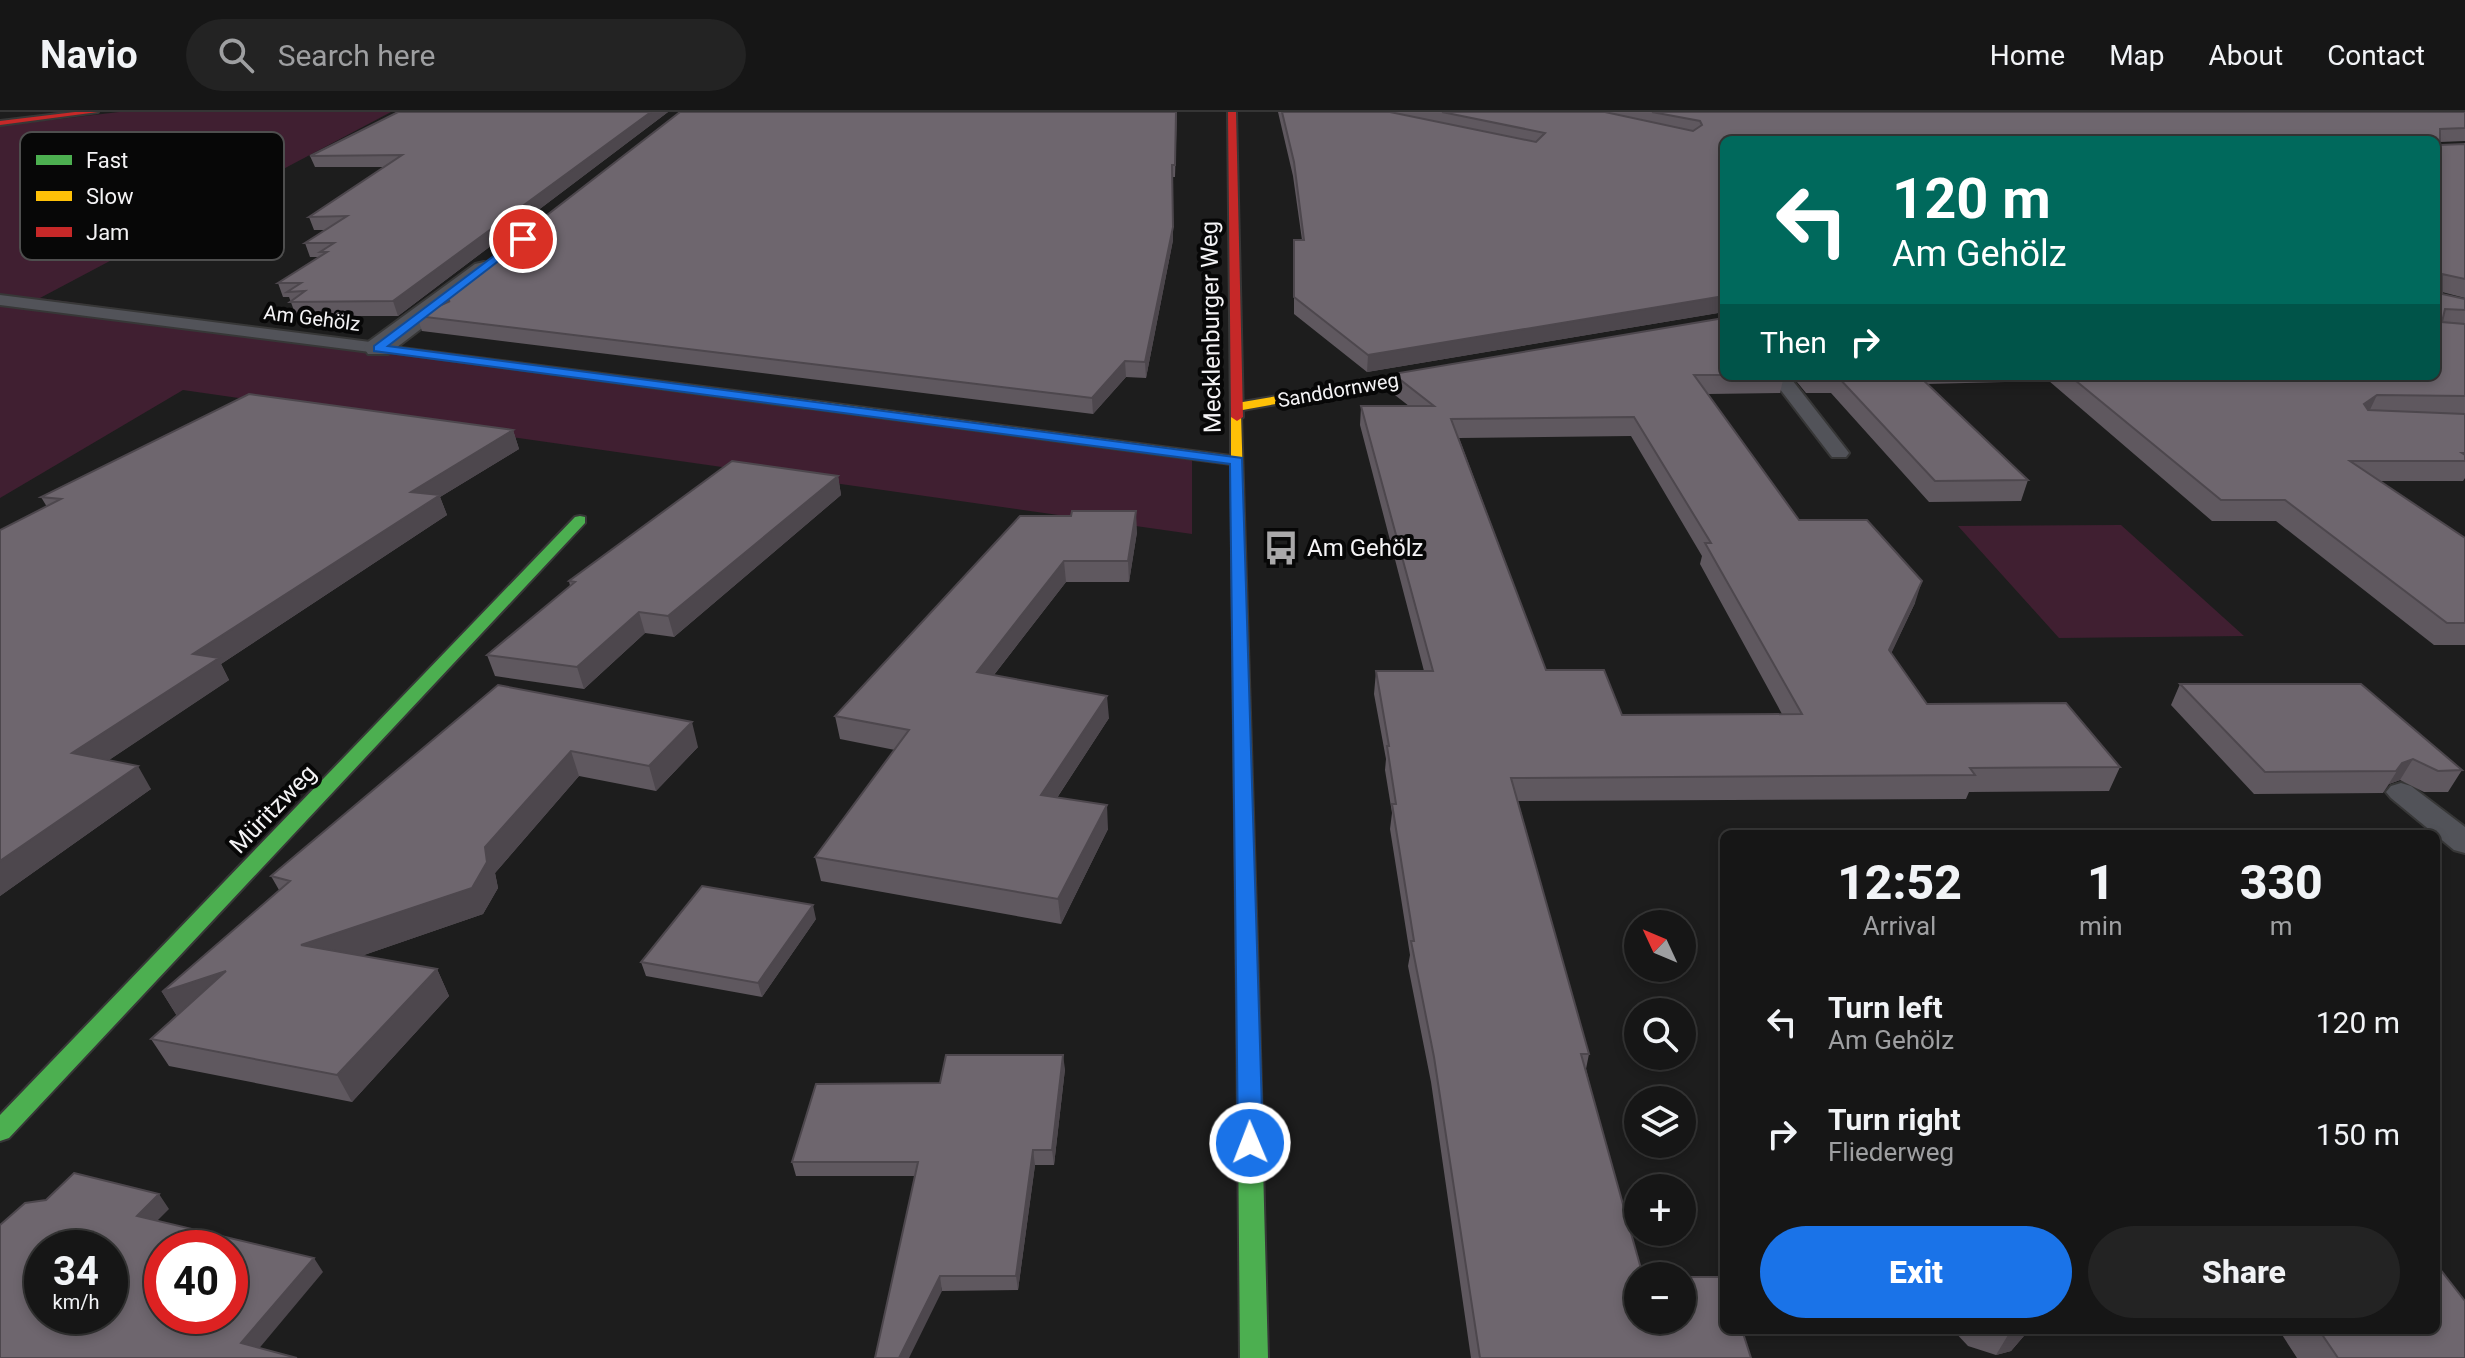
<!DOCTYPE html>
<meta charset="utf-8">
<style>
body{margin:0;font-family:Roboto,sans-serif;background:#232323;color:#f1f3f6;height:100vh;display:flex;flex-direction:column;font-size:30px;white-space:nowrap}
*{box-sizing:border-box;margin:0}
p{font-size:26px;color:#9e9fa1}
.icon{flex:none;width:44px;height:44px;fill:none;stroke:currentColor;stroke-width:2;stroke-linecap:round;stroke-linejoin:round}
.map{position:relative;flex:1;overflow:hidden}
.panel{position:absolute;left:1720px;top:718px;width:720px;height:504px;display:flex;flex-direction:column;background:#161616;border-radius:12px;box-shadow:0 4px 12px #0003,0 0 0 2px #353535}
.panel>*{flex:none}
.banner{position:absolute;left:1720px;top:24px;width:720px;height:244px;border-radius:12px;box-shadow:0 4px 12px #0003,0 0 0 2px #353535;background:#00695c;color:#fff;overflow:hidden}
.needle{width:52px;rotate:314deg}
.buttons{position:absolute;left:1624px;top:798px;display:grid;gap:16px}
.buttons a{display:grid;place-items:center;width:72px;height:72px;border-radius:50%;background:#161616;box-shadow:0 4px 12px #0003,0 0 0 2px #353535;font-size:40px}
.speed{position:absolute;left:24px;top:1118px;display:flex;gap:16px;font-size:40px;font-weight:700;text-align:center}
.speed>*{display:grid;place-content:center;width:104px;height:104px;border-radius:50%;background:#161616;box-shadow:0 4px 12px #0003,0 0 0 2px #353535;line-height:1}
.speed small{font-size:20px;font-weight:400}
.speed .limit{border:12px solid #d22;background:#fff;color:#111}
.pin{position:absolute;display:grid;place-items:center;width:68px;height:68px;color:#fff;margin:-34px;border:4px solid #fff;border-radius:50%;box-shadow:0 2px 8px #0007}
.me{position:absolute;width:88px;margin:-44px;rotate:359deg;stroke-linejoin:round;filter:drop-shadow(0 0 6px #0008)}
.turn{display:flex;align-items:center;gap:28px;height:168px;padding:0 40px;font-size:36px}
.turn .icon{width:104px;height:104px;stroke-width:2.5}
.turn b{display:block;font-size:56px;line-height:68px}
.then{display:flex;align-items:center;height:76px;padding:0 40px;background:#0003;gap:16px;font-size:30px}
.eta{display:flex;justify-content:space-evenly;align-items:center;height:136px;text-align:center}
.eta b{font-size:48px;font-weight:800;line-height:56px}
.button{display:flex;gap:16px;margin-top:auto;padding:16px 40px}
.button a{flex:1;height:92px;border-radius:48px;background:#1a73e8;color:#fff;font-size:32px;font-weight:800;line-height:92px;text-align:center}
.button a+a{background:#232323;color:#f1f3f6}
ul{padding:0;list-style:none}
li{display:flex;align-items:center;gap:24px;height:112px;padding:0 40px}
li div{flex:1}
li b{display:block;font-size:30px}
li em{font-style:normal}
header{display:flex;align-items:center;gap:48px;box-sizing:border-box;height:112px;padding:0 40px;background:#161616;border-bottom:2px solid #353535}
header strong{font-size:38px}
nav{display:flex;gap:44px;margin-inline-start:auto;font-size:28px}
.search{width:560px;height:72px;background:#232323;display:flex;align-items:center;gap:20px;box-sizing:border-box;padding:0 28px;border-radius:44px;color:#9e9fa1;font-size:30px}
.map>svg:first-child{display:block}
</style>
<header>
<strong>Navio</strong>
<div class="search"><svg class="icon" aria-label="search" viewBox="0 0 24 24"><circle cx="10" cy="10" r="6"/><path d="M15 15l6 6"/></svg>Search here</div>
<nav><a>Home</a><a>Map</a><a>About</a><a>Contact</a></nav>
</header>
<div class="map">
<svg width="2465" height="1246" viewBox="0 0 2465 1246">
<rect width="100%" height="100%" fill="#1d1d1d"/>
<path fill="#401f31" d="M119,0H391L40,186L1192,343V422L183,278L0,386V14Z
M2121,413L2244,524L2059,526L1958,414Z"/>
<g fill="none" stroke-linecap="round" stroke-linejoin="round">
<g stroke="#373737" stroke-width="4">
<path id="lane" d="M0,183L378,231L387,236L378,241L0,193Z
M1770,264H1789L1846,337L1849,341L1846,345H1832Z
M2401,671L2411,674L2465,715V741L2454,738L2391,686L2386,680L2391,674Z"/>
</g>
<g stroke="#373737" stroke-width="4">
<path id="street" d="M484,150L493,152L496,157L493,162L388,242H368L364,236L368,230L475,152Z"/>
</g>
<g stroke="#373737" stroke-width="4">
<path id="fast" d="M378,233L805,288L811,292L805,296L374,238V234Z
M580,404L585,405V411L9,1026L0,1029V1003L575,405Z
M1248,891L1256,893L1259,899L1268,1246H1240L1237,899L1240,893Z"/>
</g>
<g stroke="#373737" stroke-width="4">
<path id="slow" d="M1451,254L1455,256V260L1237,299L1231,295L1237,291Z
M805,288L1231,344V305L1241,302L1259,899L1256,905L1248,907L1240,905L1237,899L1231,352L801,295L799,292Z"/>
</g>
<g stroke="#373737" stroke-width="4">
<path id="jam" d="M75,0H98L0,13V9Z
M1228,0H1236L1243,305L1237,309L1231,305Z"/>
</g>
<use href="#lane" fill="#525359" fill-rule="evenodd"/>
<use href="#street" fill="#525359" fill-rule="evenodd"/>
<use href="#fast" fill="#4caf50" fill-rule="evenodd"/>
<use href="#slow" fill="#ffc107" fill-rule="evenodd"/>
<use href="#jam" fill="#c62828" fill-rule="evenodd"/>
</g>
<path fill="#5f585f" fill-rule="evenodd" d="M398,0H668L398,204H296L289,185H283L278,171L319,145H310L305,131L326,118H314L309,105L384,55H315L310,44Z
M1177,0L1175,65H1172L1173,128L1146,266L1126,265L1093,302L422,219L417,204L438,195L436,189Z
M1278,0H2465V29L2440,30V33L2465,32V186L2442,180V182L2465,187V366L2463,369H2379L2465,426V533H2434L2276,409H2212L2049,269L1927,272L2028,368L2021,389L1929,390L1831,281H1806L1792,264H2436L1724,28V200L1367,260L1294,202V128H1302L1293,64Z
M1724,206V264H1784L1780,281L1708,282L1799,408L1915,491L1891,541L1927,592L2120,655L2109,679L1969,680L1966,687L1518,689L1589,942L1586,957L1638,1164L1751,1246H1471L1431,970L1408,854L1410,843L1390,717L1392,701L1385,658L1386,647L1374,582L1376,559H1424L1360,313L1361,294H1409L1391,280L1393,262ZM1631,324L1702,444L1700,452L1782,602L1622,603L1546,558L1459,326Z
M513,318L519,337L440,385L447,403L221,552L229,568L109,648L151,677L0,784L47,395L41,385Z
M838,364L841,383L674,525L645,521L584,577L495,564L487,543L570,474L569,469Z
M1020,404L1137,420L1129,470H1066L994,563L1109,606L1057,686L1108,717L1061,812L821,769L815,745L895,638L840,627L835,604Z
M2180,572L2462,658L2448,680H2424L2400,668L2389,672L2383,681L2254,682L2171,593Z
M498,573L698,635L656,679L579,664L495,761L498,776L483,802L361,844L437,857L449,884L352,990L169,954L151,927L177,904L162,880L279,778L271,764Z
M816,807L762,885L646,864L641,850Z
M1065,957L1054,1053H1035L1018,1178L942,1179L915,1064H796L792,1050L940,971Z
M1953,1218H2029L2011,1239L1996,1243L1968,1234Z
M2279,1218H2436L2465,1246H2297Z"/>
<path fill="#4d474d" d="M651,0H668L398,204L393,189Z
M1172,53L1173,128L1146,266L1145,250Z
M1724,184V200L1367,260L1368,243Z
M1125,249L1126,265L1093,302L1092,286Z
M2377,283L2368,302L2364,292Z
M513,318L519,337L440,385L447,403L221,552L229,568L85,664L72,641L193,542L411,380Z
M838,364L841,383L674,525L668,504Z
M1136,399L1137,420L1129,470L1128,449Z
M1064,449L1066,470L979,582L977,560Z
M1922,469L1915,491L1882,561L1889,538Z
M639,500L645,521L584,577L577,555Z
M1107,584L1109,606L1043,707L1041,683Z
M692,610L698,635L656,679L649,654Z
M571,639L579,664L495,761L498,776L483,802L315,860L301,833L485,735Z
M2413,647L2400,668L2389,672L2383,681L2402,651Z
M138,654L151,677L0,784V749Z
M1107,693L1108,717L1061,812L1058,787Z
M813,793L816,807L762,885L758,871Z
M437,857L449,884L352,990L337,963Z
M226,859L179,907L162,880Z
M1063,943L1065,957L1054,1053L1052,1038Z
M1033,1038L1035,1053L1018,1178L1016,1164Z
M159,1082L169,1097L148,1118L137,1104Z
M314,1146L323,1160L251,1246L241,1231Z
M940,1164L942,1179L909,1246H899Z
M2011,1218H2029L2011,1239L1996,1243Z"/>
<path fill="#6e666e" stroke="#4d474d" stroke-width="2" fill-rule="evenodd" d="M398,0H651L393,189L290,190L305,179L287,180L301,171H278L327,140H320L334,131H305L347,104L309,105L402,43L310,44Z
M680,0H1176L1175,53H1172L1173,115L1145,250L1125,249L1092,286L417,204L450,189H436Z
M1282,0H1390L1536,30L1545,21L1442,0H1605L1693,19L1702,13L1700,9L1652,0H2465V16L2440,17V33L2465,32V167L2442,162V182L2465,187V198L2445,197L2442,210L2465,212V284L2377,283L2364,292L2368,298L2465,302V341H2462L2465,343V349H2350L2465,426V511H2447L2285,388H2221L2070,264H2436V28H1724V184L1368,243L1294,185V128H1304L1294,50Z
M1724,206V263H1694L1799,408H1867L1922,469L1889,538L1927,592L2066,591L2120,655L1970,656L1975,663L1511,666L1589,942H1581L1643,1164H1638V1208H1682V1165H1724V1218H1742L1751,1246H1480L1434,945L1411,829H1414L1392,692H1396L1387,634H1389L1376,559H1433L1361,294H1434L1393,262ZM1634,305L1711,431H1705L1802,602L1622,603L1604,558H1546L1451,307Z
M1837,264H1919L2028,368L1935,369Z
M249,282L513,318L411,380L440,383L193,542L219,546L72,641L138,654L0,749V418L61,387L41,385Z
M732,349L838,364L668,504L639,500L577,555L487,543L575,470L569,469Z
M1072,399H1136L1128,449H1064L977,560L1107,584L1041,683L1107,693L1058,787L815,745L909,618L835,604L1020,404H1071Z
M2180,572H2361L2462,658L2438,659L2413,647L2402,651L2396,659L2265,660Z
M498,573L692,610L649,654L571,639L485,735L487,750L472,776L301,833L437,857L337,963L151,927L226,859L162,880L290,769L271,764Z
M702,774L813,793L758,871L641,850Z
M946,943H1063L1052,1038H1033L1016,1164H940L899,1246H875L918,1050H792L816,972L940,971Z
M74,1061L159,1082L137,1104L314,1146L241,1231L297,1246H0V1113L25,1091L46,1088ZM42,1136H110V1204H42ZM162,1136H230V1204H162Z
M2436,1152L2465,1189V1246H2338L2319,1218H2436Z"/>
<path fill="#1a73e8" stroke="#114b97" stroke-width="2" d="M519,125L527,127L388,234L1242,346L1263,1031L1259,1038L1250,1041L1241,1038L1238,1031L1230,352L374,239V234Z"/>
<defs>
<g id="bus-bare" transform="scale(2.76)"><path d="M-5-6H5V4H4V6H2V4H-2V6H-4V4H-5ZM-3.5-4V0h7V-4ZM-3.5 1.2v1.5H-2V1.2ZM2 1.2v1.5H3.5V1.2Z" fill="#a9a8a9" stroke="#070707" stroke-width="2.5" paint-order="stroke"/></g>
</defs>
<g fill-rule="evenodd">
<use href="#bus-bare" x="1281" y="436"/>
</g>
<g text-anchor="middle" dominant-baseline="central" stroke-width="8" stroke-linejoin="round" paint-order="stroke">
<g font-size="20" fill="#f4f3f5" stroke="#070707">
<text transform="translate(312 206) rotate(7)">Am Gehölz</text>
<text transform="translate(1338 278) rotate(-10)">Sanddornweg</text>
</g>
<g font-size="24" fill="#f4f3f5" stroke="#070707">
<text transform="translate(1211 215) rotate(-91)">Mecklenburger Weg</text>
<text transform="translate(273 697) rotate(-46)">Müritzweg</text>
</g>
<g font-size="24" fill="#f4f3f5" stroke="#070707" text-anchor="start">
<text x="1307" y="436">Am Gehölz</text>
</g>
</g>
<rect x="20" y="20" width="264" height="128" rx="12" fill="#070707" stroke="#4e4e4e" stroke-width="2"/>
<rect x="36" y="43" width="36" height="10" fill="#4caf50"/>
<rect x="36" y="79" width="36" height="10" fill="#ffc107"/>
<rect x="36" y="115" width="36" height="10" fill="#c62828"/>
<g font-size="22" fill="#f4f3f5">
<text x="86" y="56">Fast</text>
<text x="86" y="92">Slow</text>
<text x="86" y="128">Jam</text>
</g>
</svg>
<div class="buttons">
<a><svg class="needle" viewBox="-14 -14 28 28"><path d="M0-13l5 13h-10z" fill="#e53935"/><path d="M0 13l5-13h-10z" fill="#9e9fa1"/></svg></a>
<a><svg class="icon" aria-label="search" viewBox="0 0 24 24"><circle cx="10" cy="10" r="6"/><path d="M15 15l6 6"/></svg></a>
<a><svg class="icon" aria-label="layers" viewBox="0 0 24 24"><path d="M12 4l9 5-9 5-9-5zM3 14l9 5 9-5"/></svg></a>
<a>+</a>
<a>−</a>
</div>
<div class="speed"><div>34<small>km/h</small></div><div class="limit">40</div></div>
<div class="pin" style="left:523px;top:127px;background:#d93025"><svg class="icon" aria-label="arrive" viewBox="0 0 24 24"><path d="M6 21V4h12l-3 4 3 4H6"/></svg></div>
<svg class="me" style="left:1250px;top:1031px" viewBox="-20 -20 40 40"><circle r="17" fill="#1a73e8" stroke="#fff" stroke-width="3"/><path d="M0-11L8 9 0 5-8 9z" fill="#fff"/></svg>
<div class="banner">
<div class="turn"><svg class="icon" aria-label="left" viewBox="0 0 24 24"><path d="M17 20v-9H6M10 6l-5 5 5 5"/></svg><div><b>120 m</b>Am Gehölz</div></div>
<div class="then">Then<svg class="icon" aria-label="right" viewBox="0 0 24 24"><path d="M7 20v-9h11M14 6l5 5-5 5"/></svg></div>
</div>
<section class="panel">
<div class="eta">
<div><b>12:52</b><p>Arrival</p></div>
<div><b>1</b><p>min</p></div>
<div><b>330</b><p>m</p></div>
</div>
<ul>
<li><svg class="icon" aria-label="left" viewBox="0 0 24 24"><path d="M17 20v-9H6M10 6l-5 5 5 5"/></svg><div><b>Turn left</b><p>Am Gehölz</p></div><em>120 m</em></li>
<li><svg class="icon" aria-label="right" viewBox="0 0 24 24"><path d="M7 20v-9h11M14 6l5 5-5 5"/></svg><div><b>Turn right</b><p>Fliederweg</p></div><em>150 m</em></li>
</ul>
<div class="button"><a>Exit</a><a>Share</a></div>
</section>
</div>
